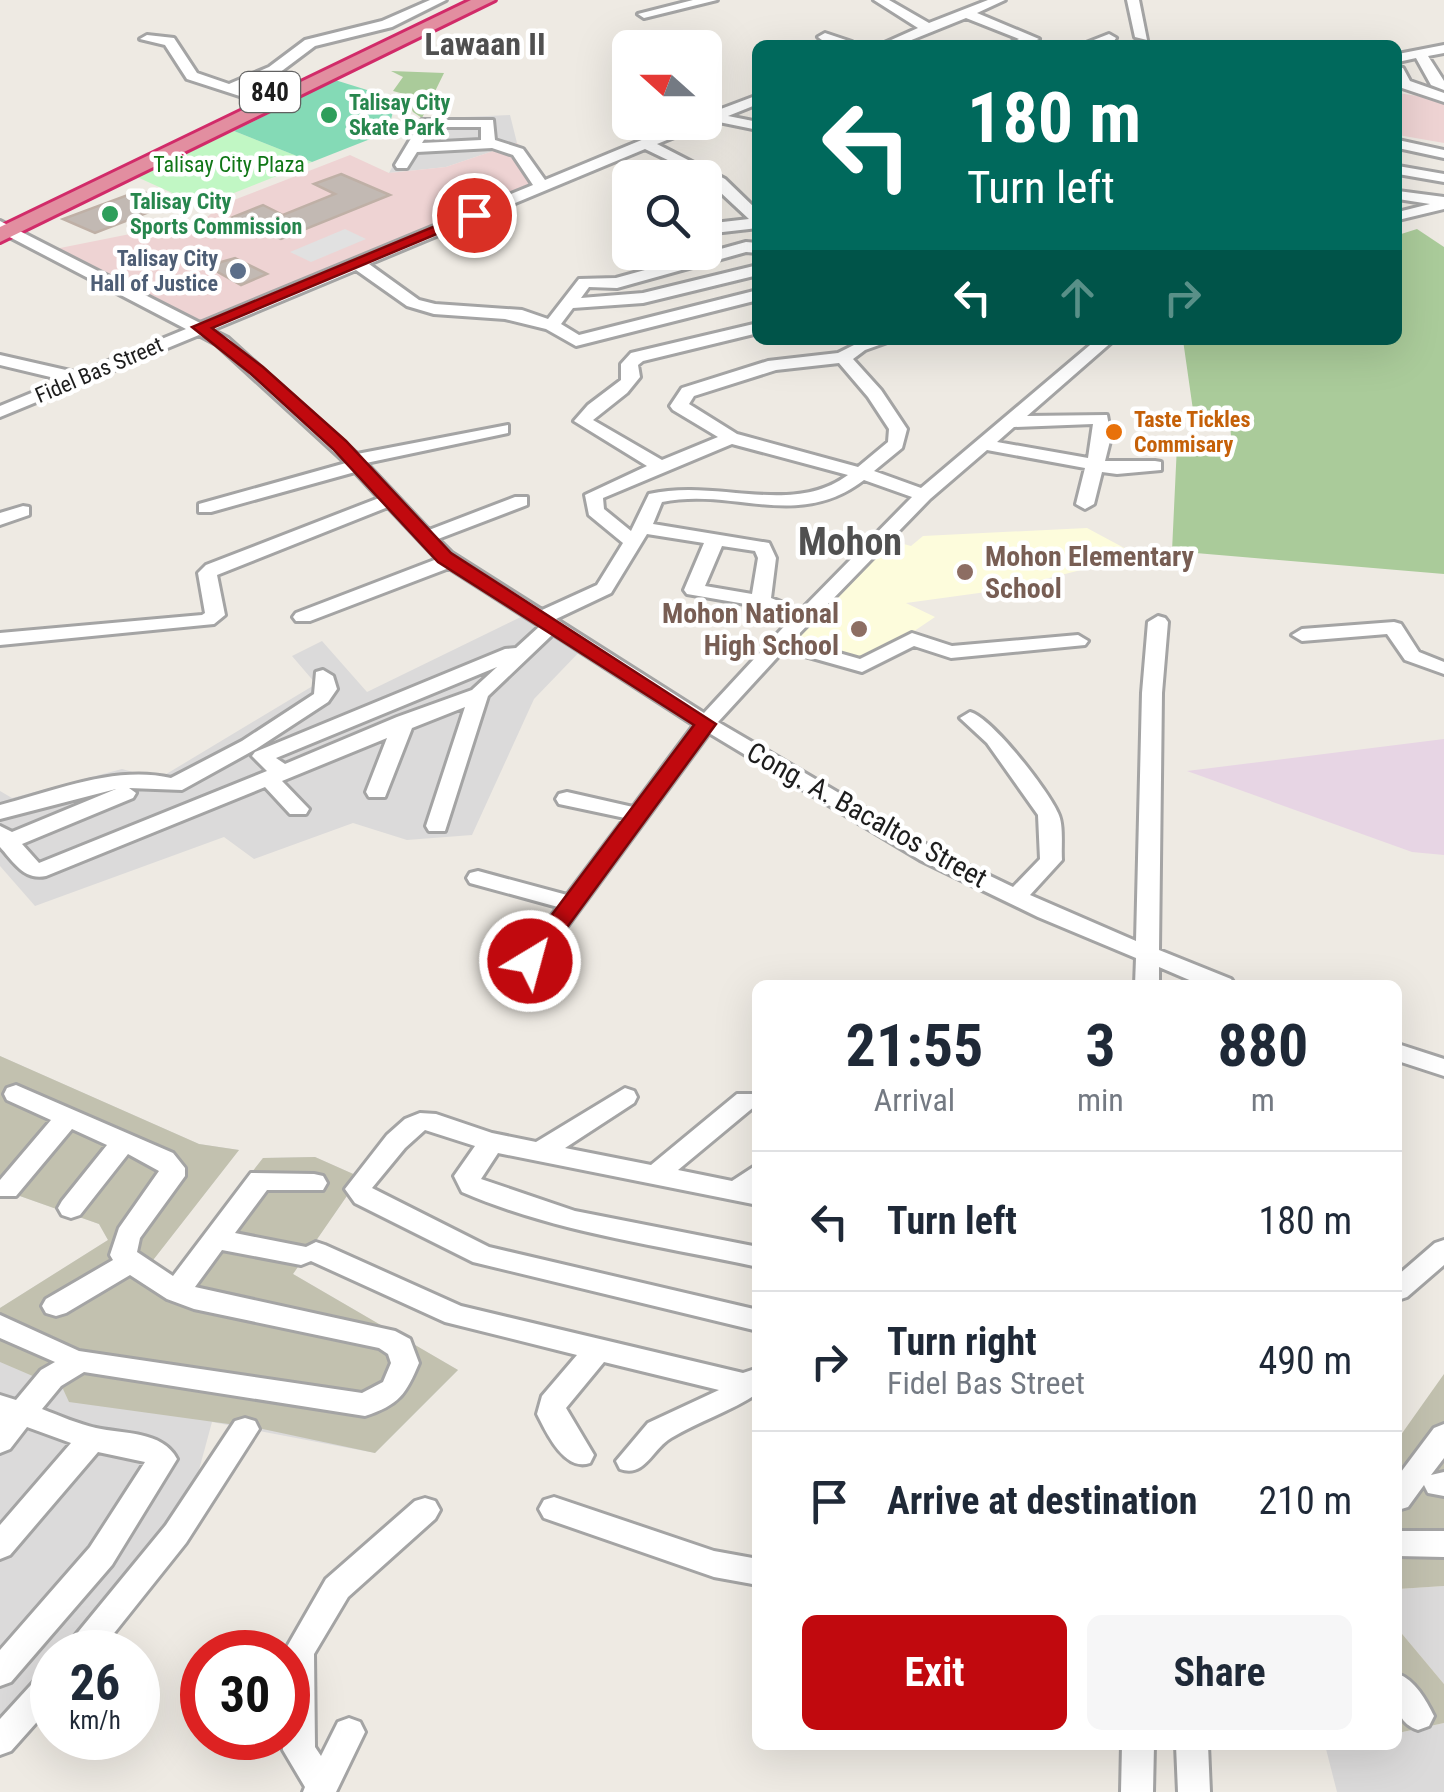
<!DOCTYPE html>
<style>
body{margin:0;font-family:"Roboto Condensed",sans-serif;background:#f6f6f7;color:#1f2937;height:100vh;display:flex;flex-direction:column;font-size:38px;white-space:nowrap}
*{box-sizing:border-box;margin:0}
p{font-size:32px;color:#747a83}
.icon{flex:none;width:55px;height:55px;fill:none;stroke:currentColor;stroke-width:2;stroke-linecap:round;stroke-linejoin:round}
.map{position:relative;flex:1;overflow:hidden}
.drawer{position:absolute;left:752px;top:980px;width:650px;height:770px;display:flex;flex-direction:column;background:#fff;border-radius:15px;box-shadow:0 10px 40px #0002}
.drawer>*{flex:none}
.top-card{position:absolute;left:752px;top:40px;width:650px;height:305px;border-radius:15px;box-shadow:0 10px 40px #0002;background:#00695c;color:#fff;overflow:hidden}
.needle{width:65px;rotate:291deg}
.fabs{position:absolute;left:612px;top:30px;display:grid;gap:20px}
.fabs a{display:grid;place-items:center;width:110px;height:110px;border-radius:15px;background:#fff;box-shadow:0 10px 40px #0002;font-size:50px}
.speed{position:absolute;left:30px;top:1630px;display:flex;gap:20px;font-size:50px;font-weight:700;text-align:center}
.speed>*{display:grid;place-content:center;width:130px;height:130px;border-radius:50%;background:#fff;box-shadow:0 10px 40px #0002;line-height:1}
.speed small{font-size:25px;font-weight:400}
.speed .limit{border:15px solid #d22;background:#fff;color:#111}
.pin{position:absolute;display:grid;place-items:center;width:85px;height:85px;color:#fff;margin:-42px;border:5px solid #fff;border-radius:50%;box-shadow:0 2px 10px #0007}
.me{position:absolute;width:110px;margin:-55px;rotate:37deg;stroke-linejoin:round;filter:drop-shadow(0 0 8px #0008)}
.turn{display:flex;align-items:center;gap:35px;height:210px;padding:0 50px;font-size:45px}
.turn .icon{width:130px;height:130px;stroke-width:2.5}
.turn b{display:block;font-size:70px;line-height:85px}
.lanes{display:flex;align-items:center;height:95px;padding:0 50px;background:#0003;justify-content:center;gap:50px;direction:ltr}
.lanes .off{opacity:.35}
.eta{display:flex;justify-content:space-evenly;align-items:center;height:170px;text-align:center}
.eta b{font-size:60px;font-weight:700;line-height:70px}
.cta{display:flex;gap:20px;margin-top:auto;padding:20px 50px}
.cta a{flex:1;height:115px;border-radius:15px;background:#c1090e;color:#fff;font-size:40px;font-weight:700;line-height:115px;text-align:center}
.cta a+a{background:#f6f6f7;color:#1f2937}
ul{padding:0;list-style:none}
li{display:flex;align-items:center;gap:30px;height:140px;padding:0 50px;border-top:2px solid #e0e1e3}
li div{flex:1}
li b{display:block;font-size:38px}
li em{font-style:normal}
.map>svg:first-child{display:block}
</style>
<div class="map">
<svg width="1444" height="1792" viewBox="0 0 1444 1792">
<rect width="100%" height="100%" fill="#eeeae3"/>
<path fill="#dbdada" d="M510,115L517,143L446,167L389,173L418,119Z
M527,614L586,645L534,699L472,835L407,840L353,823L254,859L224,837L35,906L0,866V791L12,798L122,769L158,779L316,684L292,656L322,641L367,692Z
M0,1056L199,1144L239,1150L150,1264L170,1278L263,1158L315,1157L360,1177L293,1274L458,1370L375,1453L212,1422L196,1481L129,1579L62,1652H52V1663L0,1722V1308L108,1240L99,1224L0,1189Z
M1444,1586V1684L1398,1629V1589Z
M1444,1723V1792H1337L1326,1749L1398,1745V1733Z"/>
<path fill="#eed3d3" d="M1398,93L1444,100V143L1398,135Z
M517,143L550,181L204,322L55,249L205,219L221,205L350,155L389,173L446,167Z"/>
<path fill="#e7d5e4" d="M1444,739V855L1412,852L1187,771Z"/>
<path fill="#fdfcdc" d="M1087,528L1128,550L1125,559L1001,590L906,603L935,617L867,663L789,641L885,539L911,546L923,536Z"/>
<path fill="#c2c1af" d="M0,1056L199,1144L239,1150L150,1264L170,1278L263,1158L315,1157L360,1177L293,1274L458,1370L375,1453L258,1428L69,1402L63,1389L0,1362V1308L108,1240L99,1224L0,1189Z
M1444,1374V1586L1398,1589V1439Z
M1398,1629L1444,1684V1723L1398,1733Z"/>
<path fill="#aacb9a" d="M391,71L444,73L422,118L413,112L404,94L393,91L403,77Z
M1417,229L1444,247V574L1172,551L1177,445L1231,436L1229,412L1193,410L1183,340H1398V235Z"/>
<path fill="#c1f7c4" d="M234,131L312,162L201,206L137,177Z"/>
<path fill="#84dab6" d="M335,80L396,99L388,132L312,162L234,131Z"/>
<path fill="#e1e1e1" d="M345,229L366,239L311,262L290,252Z"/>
<path fill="#c2b9b3" stroke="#bfb0a6" stroke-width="2.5" d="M341,174L390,195L281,239L233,217L263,205L283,215L335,194L314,184Z
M141,190L164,203L152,207L157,209L95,233L63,219Z
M235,258L267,274L241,285L207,266Z"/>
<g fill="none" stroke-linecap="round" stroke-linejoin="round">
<g stroke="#a4a4a4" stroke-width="6">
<path id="minor" d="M430,0H446L392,27L315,46L279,73L242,89L263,95L265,98L258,102L187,79L165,45L140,39L147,35L174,38L197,73L229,84L269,67L305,40L382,21Z
M693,0H717L644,18L638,14Z
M874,0H889L929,23L988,0H1005L977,13L1039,39L1026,45H1006L1019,39L966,18L899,45H880L918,28Z
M1127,0H1139L1147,40L1135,37Z
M825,33L852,42L854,45C841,45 828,46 818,37Z
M1109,34L1116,38L1114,41L1081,45Z
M1444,45V53L1428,56L1444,81V90L1431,85L1416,58L1398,62V54Z
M1398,67L1403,68L1410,81L1444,93V102L1399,87Z
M758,95V104L728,116L758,122V130L714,121L657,144L725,179L758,211V228L705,234V224L749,219L705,178L645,149L369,264L419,300L435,304L522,310L548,319L579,279L616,278L746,242L758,243V253L746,252L617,288L589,287L581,298L643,293L758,265V275L643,303L573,308L561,324L579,335L758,290V300L576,346L546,329L505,319L434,314L407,306L356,270L212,330L228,338L357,454L508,425V433L366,463L429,530L515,497H527V505L438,539L452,553L542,610L597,585L623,543L589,515L585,495L647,466L574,421L588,405L621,380V364L631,353L758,323V333L643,361L638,365L640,377L627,393L593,420L662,460L718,437L673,410L670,406L682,388L768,361L838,353L864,340H893L865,350L853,359L881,390L907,429L902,448L874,471L921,488L1096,340H1114L1027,416L1107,415L1111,437L1105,461H1155L1161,462V470L1117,474L1102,472L1094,504L1085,509L1076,504L1085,468L987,450L930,499L793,640L860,659L912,633L952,646L1078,635L1088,641L1085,645L951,658L914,646L862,672L784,650L718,722L936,850L1013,887L1040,859L1038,815L987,743L960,718L970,712C992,718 1048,790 1058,813C1064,825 1061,846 1062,860L1030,895L1136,941L1142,693L1148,622L1158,616L1165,618L1168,622L1162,693L1159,950L1231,979L1235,985H1201L1159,967V985H1135L1136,958L1038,917L920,860L709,733L538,966H522L518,961L558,907L470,883L467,878L470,873L478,871L567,895L625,818L559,804L556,799L559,794L567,792L633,807L694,725L553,634L488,696L445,831H429L426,826L465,707L412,728L385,797H369L366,792L387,738L282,781L309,809L306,814H290L265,787L46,876C24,881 13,861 0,847V826L12,832L116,789L0,819V805C54,791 115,765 171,778L242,741L314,694L316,672L323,670L333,676L337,689L328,702L256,749L182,790L129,788L136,793L133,798L22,844L39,863L267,771L252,756L255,752L505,649L516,648L540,626L449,568L310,621H296L293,617L296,613L437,559L388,507L217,575L225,615L214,624L0,645V633L202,615L205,613L198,573L206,565L379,498L355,472L211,512H199V504L346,463L216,344L199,335L0,417V406L63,380L0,365V355L79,373L186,329L0,232V221L200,323L533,185L513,155L492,148L417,152L407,168H397L395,165L422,120H493L495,140L523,149L545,180L685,122H705V115ZM432,127H481V140L422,143ZM839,363L868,397L889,429L888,442L858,467L737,434L689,404L694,396L776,370ZM1093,424L1088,458L997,442L1014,427ZM732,444L848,475C791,517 717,478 649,494L631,531L604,509L603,498ZM864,480L912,497L801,610L771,598L776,558L769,543L653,524L662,502C734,487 798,531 864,480ZM647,534L704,543L684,590L687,594L757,606L791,619L704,713L556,619L611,593ZM722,546L755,551L758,558L752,594L705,586ZM497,667L472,690L397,717L285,764L276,758Z
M1398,140L1444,150V158L1398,148Z
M1398,166L1444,174V182L1398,174Z
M1398,191L1444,197V209L1398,220V212L1430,204L1398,199Z
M23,506L29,507V515L0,525V513Z
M1394,622L1401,624L1419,652L1444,662V674L1405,660L1387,634L1302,641L1292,635L1302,629Z
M1398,1044L1444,1059V1076L1398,1061Z
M16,1085L173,1153L185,1168V1176L140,1238L137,1252L173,1276L251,1173L314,1174L323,1176L327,1183L323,1190H267L235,1233L306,1247L316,1242L325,1245L461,1306L743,1373L755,1369L758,1393C730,1412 699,1421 671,1438C652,1449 645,1478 620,1469L616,1461L648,1423L719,1390L604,1362L566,1408L594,1455L590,1463C565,1472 547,1434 537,1414L542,1396L577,1355L445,1322L311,1261L301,1265L222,1250L195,1287L395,1331L410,1339L419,1363C406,1394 399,1405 365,1416L84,1372L61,1386L42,1409C60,1416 78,1424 96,1428C123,1434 163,1431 177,1459L112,1565L11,1682L0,1686V1650L90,1547L145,1462L98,1452L10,1555L0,1559V1525L71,1443L27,1427L10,1449L0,1453V1395L16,1400L41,1370L55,1362L0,1338V1315L79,1351L362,1393L383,1382L391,1363L388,1354L379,1348L194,1309L167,1299L130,1275L66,1313L56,1316L46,1313L42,1306L46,1299L113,1260L110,1255L119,1228L159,1171L128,1154L80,1215L71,1218L62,1215L58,1208L62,1201L107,1145L72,1129L16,1196H0V1180L51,1120L7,1100L4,1094L7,1088Z
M625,1088L634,1091L637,1097L634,1103L565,1148L651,1165L737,1094H755V1106L678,1170L732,1181L758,1164V1205L498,1153L481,1179L575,1211L758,1247V1267C657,1245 557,1233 462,1192L454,1176L475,1146L425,1130L405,1148L372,1188L489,1247L758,1310V1331L473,1262L355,1203L345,1189L387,1135L405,1119L420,1113L436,1114L492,1133L536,1142Z
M1444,1240V1265L1407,1297L1398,1300V1275L1435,1243Z
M245,1418L255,1421L259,1429L186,1543L99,1652H66L70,1642L166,1525L235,1421Z
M1444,1424V1458L1431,1475L1444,1472V1496L1428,1493L1424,1485L1408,1507L1398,1510V1476L1434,1428Z
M554,1497L714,1551L758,1559V1585L714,1577L544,1518L539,1509L544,1500Z
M425,1498L435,1501L440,1510L435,1519L348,1597L314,1654L315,1747L321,1756L338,1722L349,1718L360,1722L365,1732L336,1792H303L305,1787L283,1750V1738H288V1652H284L326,1579L415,1501Z
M1398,1531H1444V1557L1398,1556Z
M52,1670V1705L11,1751L0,1755V1719L41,1674Z
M1398,1674C1415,1680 1426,1700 1434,1716L1429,1726L1418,1730C1392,1721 1397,1697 1398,1674Z
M1122,1745H1154L1153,1792H1121Z
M1176,1745H1208L1210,1792H1178Z"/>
</g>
<g stroke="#d12b69" stroke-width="6">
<path id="highway" d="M471,0H495L0,242V227Z"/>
</g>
<use href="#minor" fill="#fff" fill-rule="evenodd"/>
<use href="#highway" fill="#e28ea0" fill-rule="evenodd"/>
</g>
<path fill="#c1090e" stroke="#7d0609" stroke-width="2.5" d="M469,212L482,215L212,328L263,367L346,441L451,553L716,724L538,967L530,969L518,961L521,956L694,725L438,562L333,449L251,374L192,327Z"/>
<g fill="#2e9e5b" stroke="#fff" stroke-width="4">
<circle cx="329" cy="115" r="10"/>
<circle cx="110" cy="214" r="10"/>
</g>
<circle fill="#5c6f8a" stroke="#fff" stroke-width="4" cx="238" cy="271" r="10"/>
<circle fill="#e8710a" stroke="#fff" stroke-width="4" cx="1114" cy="432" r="10"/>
<g fill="#8d6e63" stroke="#fff" stroke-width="4">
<circle cx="965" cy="572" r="10"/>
<circle cx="859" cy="629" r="10"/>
</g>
<g text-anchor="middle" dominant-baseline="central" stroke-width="9" stroke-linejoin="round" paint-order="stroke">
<g font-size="22" font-weight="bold" fill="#27864d" stroke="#fff" text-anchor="start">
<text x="349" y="102">Talisay City<tspan x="349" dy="25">Skate Park</tspan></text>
<text x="130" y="201">Talisay City<tspan x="130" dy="25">Sports Commission</tspan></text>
</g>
<g font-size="22" fill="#107616" stroke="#fff">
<text x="229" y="164">Talisay City Plaza</text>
</g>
<g font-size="22" font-weight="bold" fill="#4e5e75" stroke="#fff" text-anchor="end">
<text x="218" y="258">Talisay City<tspan x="218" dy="25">Hall of Justice</tspan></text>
</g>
<g font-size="22" fill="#1d1d1d" stroke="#fff">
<text transform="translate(99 370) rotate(-23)">Fidel Bas Street</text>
</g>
<g font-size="22" font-weight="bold" fill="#c56008" stroke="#fff" text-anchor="start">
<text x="1134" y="419">Taste Tickles<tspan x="1134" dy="25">Commisary</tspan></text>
</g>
<rect fill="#fff" stroke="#616161" stroke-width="2.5" x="240" y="72" width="60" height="40" rx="8"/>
<g font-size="25" font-weight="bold" fill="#1d1d1d">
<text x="270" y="92">840</text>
</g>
<g font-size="28" font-weight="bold" fill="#785e54" stroke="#fff" text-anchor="start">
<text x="985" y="556">Mohon Elementary<tspan x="985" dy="32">School</tspan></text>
<text x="839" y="613" text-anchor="end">Mohon National<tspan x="839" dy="32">High School</tspan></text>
</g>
<g font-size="28" fill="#1d1d1d" stroke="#fff">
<text transform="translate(867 815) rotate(29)">Cong. A. Bacaltos Street</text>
</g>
<g font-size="32" font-weight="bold" fill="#505050" stroke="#fff">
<text x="485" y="44">Lawaan II</text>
</g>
<g font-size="38" font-weight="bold" fill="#505050" stroke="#fff">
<text x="850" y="542">Mohon</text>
</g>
</g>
</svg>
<div class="fabs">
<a><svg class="needle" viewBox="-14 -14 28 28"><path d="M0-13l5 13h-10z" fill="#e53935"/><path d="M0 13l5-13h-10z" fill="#747a83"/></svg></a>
<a><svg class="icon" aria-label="search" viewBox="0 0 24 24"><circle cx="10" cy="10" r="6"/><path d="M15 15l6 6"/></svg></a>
</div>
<div class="speed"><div>26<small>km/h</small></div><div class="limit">30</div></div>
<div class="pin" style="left:474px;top:215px;background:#d93025"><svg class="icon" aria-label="arrive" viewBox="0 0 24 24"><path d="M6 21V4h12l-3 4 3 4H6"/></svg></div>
<svg class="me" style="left:530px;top:961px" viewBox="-20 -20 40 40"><circle r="17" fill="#c1090e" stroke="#fff" stroke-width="3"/><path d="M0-11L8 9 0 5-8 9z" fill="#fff"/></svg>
<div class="top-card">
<div class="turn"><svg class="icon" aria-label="left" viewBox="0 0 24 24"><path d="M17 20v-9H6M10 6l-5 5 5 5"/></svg><div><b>180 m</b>Turn left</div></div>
<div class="lanes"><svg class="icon" aria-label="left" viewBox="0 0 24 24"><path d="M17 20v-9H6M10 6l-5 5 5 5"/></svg><svg class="icon off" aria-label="ahead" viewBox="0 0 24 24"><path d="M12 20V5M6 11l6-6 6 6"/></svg><svg class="icon off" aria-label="right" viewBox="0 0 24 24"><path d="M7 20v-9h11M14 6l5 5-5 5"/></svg></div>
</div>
<section class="drawer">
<div class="eta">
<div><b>21:55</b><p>Arrival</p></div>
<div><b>3</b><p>min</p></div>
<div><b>880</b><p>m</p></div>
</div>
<ul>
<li><svg class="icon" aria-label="left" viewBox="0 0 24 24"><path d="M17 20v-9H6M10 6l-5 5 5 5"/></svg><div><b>Turn left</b></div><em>180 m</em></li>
<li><svg class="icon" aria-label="right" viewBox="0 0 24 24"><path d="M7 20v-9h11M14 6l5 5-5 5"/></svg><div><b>Turn right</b><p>Fidel Bas Street</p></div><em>490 m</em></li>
<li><svg class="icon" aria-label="arrive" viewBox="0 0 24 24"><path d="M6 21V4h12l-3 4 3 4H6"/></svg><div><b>Arrive at destination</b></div><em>210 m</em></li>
</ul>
<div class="cta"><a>Exit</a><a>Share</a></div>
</section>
</div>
